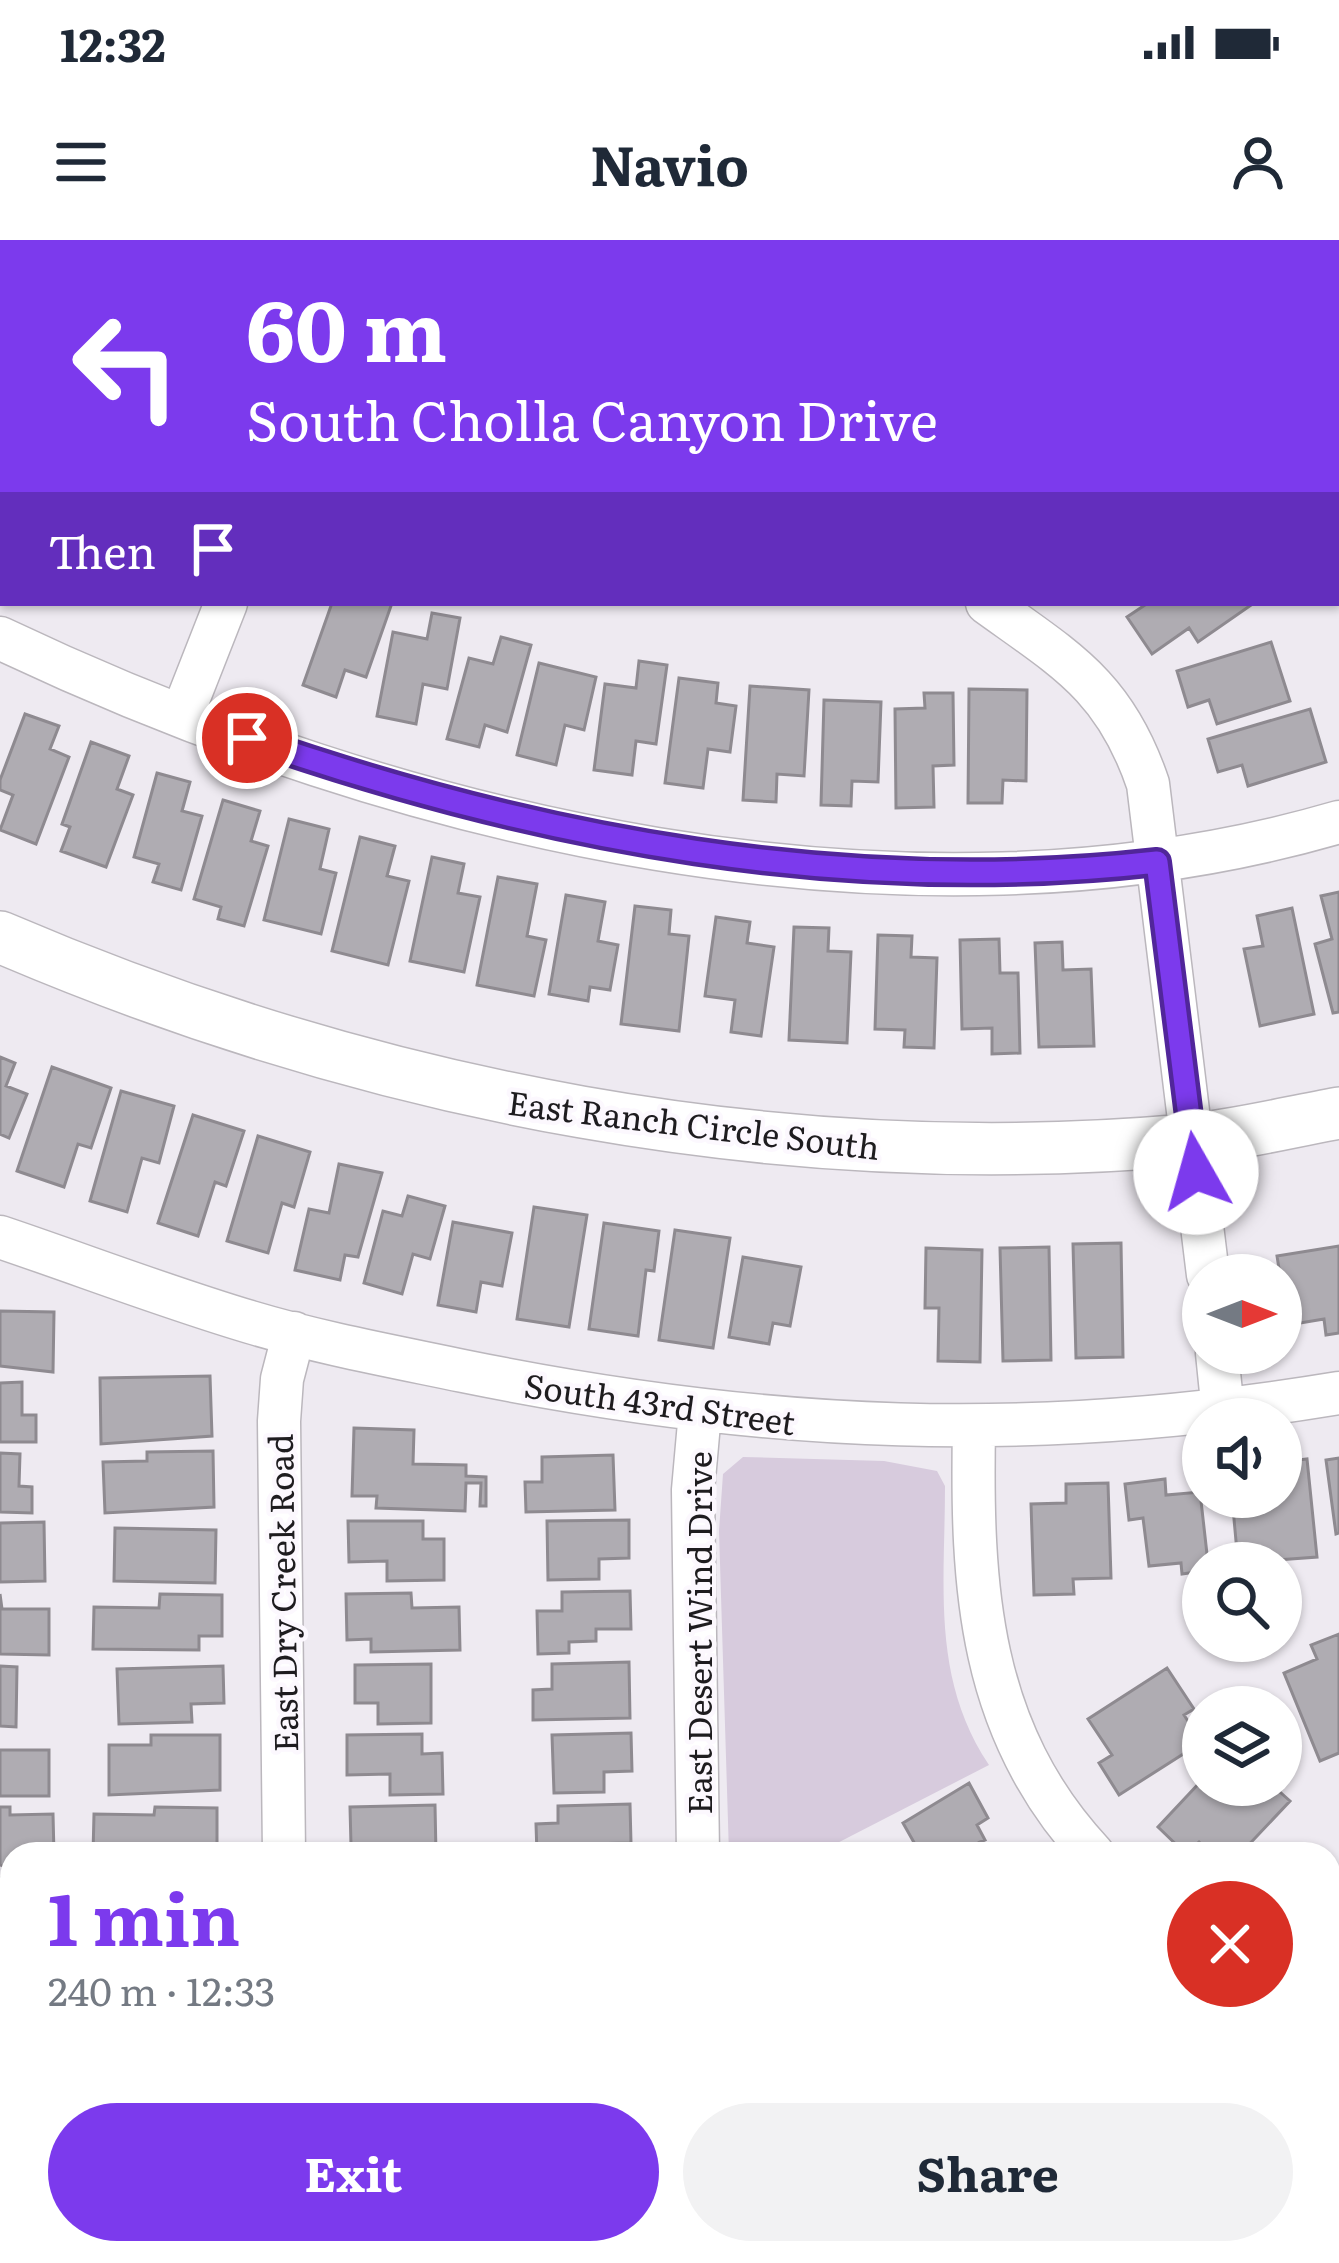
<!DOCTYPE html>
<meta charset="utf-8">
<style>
body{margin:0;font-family:Literata,serif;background:#f2f2f3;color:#1f2937;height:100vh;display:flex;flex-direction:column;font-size:45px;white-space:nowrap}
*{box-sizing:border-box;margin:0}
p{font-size:39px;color:#747a83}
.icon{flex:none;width:66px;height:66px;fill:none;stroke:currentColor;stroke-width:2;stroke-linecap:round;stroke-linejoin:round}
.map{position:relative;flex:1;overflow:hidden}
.side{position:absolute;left:0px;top:1602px;width:1341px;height:423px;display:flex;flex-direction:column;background:#fff;border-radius:36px 36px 0 0;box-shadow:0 3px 9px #0004}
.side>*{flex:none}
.hud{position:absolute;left:0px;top:0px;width:1341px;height:366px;box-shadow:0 3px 9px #0004;background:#7c3aed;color:#fff;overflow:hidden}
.needle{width:78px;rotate:90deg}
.tools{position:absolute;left:1182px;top:1014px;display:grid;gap:24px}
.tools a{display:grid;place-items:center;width:120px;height:120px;border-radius:50%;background:#fff;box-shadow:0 3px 9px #0004;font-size:60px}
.pin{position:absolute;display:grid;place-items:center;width:102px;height:102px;color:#fff;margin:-51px;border:6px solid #fff;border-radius:50%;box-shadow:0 3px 12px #0007}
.me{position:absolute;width:132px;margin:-66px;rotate:353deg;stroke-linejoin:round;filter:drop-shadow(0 0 9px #0008)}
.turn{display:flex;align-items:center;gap:42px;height:252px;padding:0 48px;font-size:54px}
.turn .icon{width:156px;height:156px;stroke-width:2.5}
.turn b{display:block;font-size:84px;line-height:102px}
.then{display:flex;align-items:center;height:114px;padding:0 48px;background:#0003;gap:24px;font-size:45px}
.round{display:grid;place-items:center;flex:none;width:126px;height:126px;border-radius:63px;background:#f2f2f3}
.summary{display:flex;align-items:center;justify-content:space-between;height:204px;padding:0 48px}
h1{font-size:72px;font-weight:700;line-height:90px;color:#7c3aed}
.cta{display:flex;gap:24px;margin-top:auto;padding:24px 48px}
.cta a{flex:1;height:138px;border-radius:72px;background:#7c3aed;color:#fff;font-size:48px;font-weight:700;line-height:138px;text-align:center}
.cta a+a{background:#f2f2f3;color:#1f2937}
.status{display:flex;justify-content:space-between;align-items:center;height:84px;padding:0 60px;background:#fff;direction:ltr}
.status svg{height:33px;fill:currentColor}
header{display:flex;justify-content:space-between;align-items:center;height:156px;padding:0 48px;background:#fff;font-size:54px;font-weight:700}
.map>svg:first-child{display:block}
</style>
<div class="status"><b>12:32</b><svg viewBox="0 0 49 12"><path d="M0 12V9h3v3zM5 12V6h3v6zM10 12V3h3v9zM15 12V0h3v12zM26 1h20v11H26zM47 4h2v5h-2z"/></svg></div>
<header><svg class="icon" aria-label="menu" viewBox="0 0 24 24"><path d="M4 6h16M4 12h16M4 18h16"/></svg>Navio<svg class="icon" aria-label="person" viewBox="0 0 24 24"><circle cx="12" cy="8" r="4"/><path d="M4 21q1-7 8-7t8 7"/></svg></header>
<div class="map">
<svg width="1339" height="2023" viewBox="0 0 1339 2023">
<rect width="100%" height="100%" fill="#eeeaf1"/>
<path fill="#d7cbdd" d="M900,0H1339V277L1338,3Z
M743,1217L884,1221L937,1231L945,1246C945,1346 931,1438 989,1525L816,1614H729L719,1291L723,1234Z"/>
<path fill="#afacb2" stroke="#8e8a90" stroke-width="3" d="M332,363H392L366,437L345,430L336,457L303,445Z
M1148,363H1254L1198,402L1189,388L1152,414L1127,377Z
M432,373L460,378L447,449L423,444L416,484L377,476L393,392L427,399Z
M501,397L531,405L507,492L485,485L479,507L447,499L469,418L493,424Z
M1271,402L1290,461L1217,484L1209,460L1188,467L1177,431Z
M639,421L667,425L656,504L636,501L632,535L594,530L605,444L636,448Z
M539,423L596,437L584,490L565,485L556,525L517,515Z
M679,438L718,443L716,463L736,466L730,512L708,509L703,548L665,543Z
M750,446L809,450L804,536L777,534L776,562L743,560Z
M969,449L1027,450L1026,541L1003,540L1002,563H968Z
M924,453H953L954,525L933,526L934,567L896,568L895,469L925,468Z
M824,460L881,462L878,542L852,541L851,566L821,565Z
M1310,469L1326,522L1248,546L1242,525L1218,532L1208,499Z
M25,474L59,486L50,509L69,517L36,604L0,590L13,555L0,550V540Z
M91,502L129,516L117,549L133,555L106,627L61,611L70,587L62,584Z
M157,533L190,542L182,571L202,576L181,650L153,642L159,624L134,617Z
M223,560L260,571L251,601L268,606L244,686L218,679L221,667L194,659Z
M289,579L329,589L320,629L336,633L321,694L264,680Z
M360,597L395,606L387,636L409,641L388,725L332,711Z
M432,617L464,624L458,653L480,657L464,732L410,721Z
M498,637L537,644L527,696L546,700L534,756L477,745Z
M1339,652V772L1333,773L1315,704L1332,699L1321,656Z
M566,655L605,662L598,701L618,705L610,750L590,747L588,761L549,754Z
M635,666L671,670L669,694L689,696L679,791L621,784Z
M1292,668L1314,774L1260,786L1244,709L1263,706L1257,676Z
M716,677L750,682L747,703L774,707L761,796L731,792L735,760L705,756Z
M794,687L829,688L828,711L851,712L847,803L789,800Z
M878,695L912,696L911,717L937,718L934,808L904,807L905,790L875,789Z
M999,699L1000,733H1018L1020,813L992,814V788L962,789L960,700Z
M1062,702L1063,730L1091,729L1094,806L1039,807L1035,703Z
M0,817L15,823L6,846L27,854L9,898L0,894Z
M52,827L111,848L91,908L78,904L64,947L17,931Z
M121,851L174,866L159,923L142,918L127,972L90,961Z
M193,875L244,891L226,946L215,942L198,996L158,983Z
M258,896L310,912L294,967L282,963L268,1013L227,1001Z
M339,924L382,933L358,1017L345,1015L340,1040L295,1030L309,969L329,973Z
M408,956L445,966L430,1019L413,1014L402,1054L364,1043L383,971L402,976Z
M534,967L587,975L569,1087L517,1079Z
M453,982L512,993L502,1046L481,1042L476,1072L438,1065Z
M604,983L659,991L654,1031L646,1030L638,1096L589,1089Z
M675,990L730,998L713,1108L659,1100Z
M1121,1003L1123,1117L1076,1118L1073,1004Z
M1339,1006V1093L1326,1095L1324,1079L1288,1085L1277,1016Z
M1049,1007L1051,1120L1003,1121L1000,1008Z
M926,1008L982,1010L980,1122L938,1121L939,1068H925Z
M743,1017L801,1027L790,1086L773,1083L769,1104L729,1097Z
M0,1071L54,1072L53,1132L0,1126Z
M210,1136L212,1196L101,1204L100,1138Z
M22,1142V1175H36V1202H0V1143Z
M354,1188L414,1190L413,1224L466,1225V1236L486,1237V1266H480L481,1243H466L465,1271L376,1268L377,1256H352Z
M213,1211L214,1267L105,1273L103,1222L147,1221V1212Z
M0,1213L20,1214L19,1246L32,1247V1273L0,1272Z
M613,1215L615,1270L526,1272L525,1242H542V1217Z
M1339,1218V1293L1336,1294L1326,1220Z
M1307,1219L1317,1317L1238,1323L1232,1257H1281V1222Z
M1165,1239L1166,1255L1200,1252L1208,1323H1203V1331L1182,1334L1181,1323L1149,1326L1143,1278L1129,1280L1125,1244Z
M1108,1243L1111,1338L1073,1339L1074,1354L1034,1355L1031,1264L1066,1263V1244Z
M629,1280V1318L599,1319V1339L548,1340L547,1281Z
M348,1281H423V1299H444V1340L387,1341V1321L349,1322Z
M44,1282L45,1341L0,1342V1283Z
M115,1288L216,1290L215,1343L114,1341Z
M630,1351L631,1389H596V1401L569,1402V1413L538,1414L537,1371H562V1352Z
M411,1353L412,1368L459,1367L460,1410L371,1412V1399L347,1400L346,1354Z
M0,1354L2,1369H49V1415L0,1414Z
M160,1354L222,1355V1396H199V1410L93,1409L94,1367L159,1368Z
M1339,1394V1513L1320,1521L1284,1433L1317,1419L1311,1405Z
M629,1422L630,1478L533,1480V1450L552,1449V1424Z
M431,1424V1483L378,1484V1463H355V1425Z
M0,1426L17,1427L16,1487L0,1486Z
M223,1426L224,1463L191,1464L192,1482L119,1484L117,1429Z
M1167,1428L1194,1469L1184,1475L1202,1502L1119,1555L1099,1523L1112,1515L1088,1479Z
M631,1493L632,1531L604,1532V1552L554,1553L552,1495Z
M422,1494V1514L442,1513L443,1554L390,1555V1534L347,1535V1495Z
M151,1495H220V1550L109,1555V1505H151Z
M0,1510H49V1556H0Z
M1203,1539V1545H1272L1290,1561L1240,1614H1211L1199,1602L1186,1614L1158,1587Z
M969,1543L988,1578L977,1585L985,1600L980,1602L993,1614H907L916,1606L903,1583Z
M630,1564L631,1603L586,1604L587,1614H537L536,1584L558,1583V1566Z
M435,1565L436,1614H382V1605H351L350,1567Z
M0,1567H10V1575L53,1574L54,1614H12V1628L0,1625Z
M155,1567L217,1568V1609L93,1614L94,1574L154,1575Z
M0,1638H12V1693H0Z
M5,1819H12V1928H5Z
M634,2013H704V2023H634Z
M1227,2013H1303V2023H1227Z
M169,2014H237V2023H169Z"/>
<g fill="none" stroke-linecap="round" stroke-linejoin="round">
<g stroke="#bbb7bd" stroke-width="45">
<path id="minor" d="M598,0L599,3
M987,363C1066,420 1115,446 1148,544L1208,1035
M0,398C399,588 905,709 1339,582
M182,475L226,363
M0,997C83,1025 166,1057 250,1082C320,1103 391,1116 463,1131C767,1193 1031,1204 1339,1153
M1217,1113L1223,1172
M974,1187C971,1346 978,1491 1093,1614
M284,1614L279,1181L282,1139L294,1093
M698,1614L693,1250L700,1172
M1329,1743L1339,1745
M0,1754H12"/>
</g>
<g stroke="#bbb7bd" stroke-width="54">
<path id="tertiary" d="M0,697C373,857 782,936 1187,900C1238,895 1289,882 1339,873"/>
</g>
<use href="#minor" stroke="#fff" stroke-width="42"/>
<use href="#tertiary" stroke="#fff" stroke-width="51"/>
</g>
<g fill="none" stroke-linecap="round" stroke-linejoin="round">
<g stroke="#51269a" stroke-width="30">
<path id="route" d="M247,498C540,600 847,657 1157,622L1196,932"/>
</g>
<use href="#route" stroke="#7c3aed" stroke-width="21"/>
</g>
<g text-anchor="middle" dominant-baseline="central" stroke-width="9" stroke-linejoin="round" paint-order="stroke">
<g font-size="33" fill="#1e1c1f" stroke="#fcf8fe">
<text transform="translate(694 883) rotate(7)">East Ranch Circle South</text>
<text transform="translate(660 1162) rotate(8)">South 43rd Street</text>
<text transform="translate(281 1353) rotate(-91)">East Dry Creek Road</text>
<text transform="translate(697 1393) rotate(-90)">East Desert Wind Drive</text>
</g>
</g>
</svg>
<div class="tools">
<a><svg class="needle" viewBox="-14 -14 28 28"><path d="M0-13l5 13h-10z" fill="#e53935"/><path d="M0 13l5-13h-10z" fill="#747a83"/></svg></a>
<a><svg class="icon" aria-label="sound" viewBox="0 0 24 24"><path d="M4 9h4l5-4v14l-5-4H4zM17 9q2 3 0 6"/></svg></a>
<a><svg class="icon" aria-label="search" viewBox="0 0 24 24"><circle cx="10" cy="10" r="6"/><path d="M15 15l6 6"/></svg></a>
<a><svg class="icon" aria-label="layers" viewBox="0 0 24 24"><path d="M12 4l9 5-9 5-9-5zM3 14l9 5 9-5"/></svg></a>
</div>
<div class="pin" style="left:247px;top:498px;background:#d93025"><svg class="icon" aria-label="arrive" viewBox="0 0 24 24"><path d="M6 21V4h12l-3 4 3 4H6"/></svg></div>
<svg class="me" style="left:1196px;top:932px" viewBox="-20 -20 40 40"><circle r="19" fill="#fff"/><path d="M0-13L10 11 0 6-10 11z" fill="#7c3aed"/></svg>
<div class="hud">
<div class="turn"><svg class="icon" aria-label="left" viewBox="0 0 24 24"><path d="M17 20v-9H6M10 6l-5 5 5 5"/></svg><div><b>60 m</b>South Cholla Canyon Drive</div></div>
<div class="then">Then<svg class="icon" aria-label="arrive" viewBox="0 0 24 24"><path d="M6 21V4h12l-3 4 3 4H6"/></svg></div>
</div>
<section class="side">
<div class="summary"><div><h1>1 min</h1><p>240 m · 12:33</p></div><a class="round" style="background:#d93025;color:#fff"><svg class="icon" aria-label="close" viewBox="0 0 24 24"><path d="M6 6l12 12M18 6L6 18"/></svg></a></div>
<div class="cta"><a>Exit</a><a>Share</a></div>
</section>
</div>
